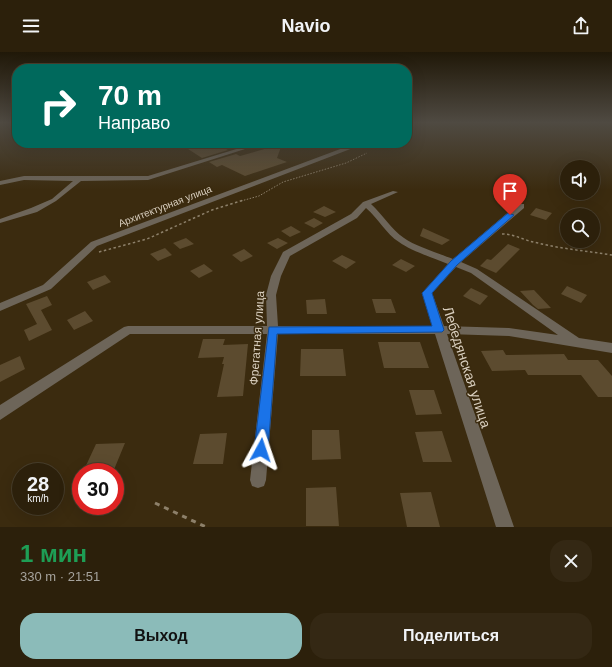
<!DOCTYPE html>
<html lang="ru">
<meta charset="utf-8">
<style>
body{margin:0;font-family:Arial,sans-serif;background:#342814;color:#f1f3f6;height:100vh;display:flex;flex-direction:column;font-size:15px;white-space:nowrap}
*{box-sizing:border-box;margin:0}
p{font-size:13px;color:#a6a39d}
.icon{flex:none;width:22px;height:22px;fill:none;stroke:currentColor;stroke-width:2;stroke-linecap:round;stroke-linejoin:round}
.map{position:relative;height:475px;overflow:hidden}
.details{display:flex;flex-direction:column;background:#2c200b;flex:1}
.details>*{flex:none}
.hud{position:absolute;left:12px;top:12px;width:400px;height:84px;border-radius:16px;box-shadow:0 4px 16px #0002,0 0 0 1px #483e2c;background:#00695c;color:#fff;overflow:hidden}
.tools{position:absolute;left:560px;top:108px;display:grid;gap:8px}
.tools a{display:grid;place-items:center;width:40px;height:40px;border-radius:50%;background:#2c200b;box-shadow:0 4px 16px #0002,0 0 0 1px #483e2c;font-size:20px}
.speed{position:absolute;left:12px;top:411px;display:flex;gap:8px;font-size:20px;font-weight:700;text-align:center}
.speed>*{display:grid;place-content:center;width:52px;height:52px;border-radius:50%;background:#2c200b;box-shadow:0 4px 16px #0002,0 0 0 1px #483e2c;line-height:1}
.speed small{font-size:10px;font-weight:400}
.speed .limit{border:6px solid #d22;background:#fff;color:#111}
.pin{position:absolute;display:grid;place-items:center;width:34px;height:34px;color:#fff;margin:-41px -17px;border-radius:50% 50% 50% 0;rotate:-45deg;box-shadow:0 0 4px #0007}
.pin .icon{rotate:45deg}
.me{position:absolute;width:44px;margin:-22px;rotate:5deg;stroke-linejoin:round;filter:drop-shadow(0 0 3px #0008)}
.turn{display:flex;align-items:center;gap:14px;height:84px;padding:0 20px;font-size:18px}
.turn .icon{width:52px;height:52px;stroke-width:2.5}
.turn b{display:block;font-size:28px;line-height:34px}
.round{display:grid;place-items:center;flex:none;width:42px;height:42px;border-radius:16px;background:#342814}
.overview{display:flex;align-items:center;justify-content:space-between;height:68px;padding:0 20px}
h1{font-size:24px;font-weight:700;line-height:30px;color:#1e9e55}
.primary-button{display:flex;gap:8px;margin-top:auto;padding:8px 20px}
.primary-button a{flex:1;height:46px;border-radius:16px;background:#8bbbb9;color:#111;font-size:16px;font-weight:700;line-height:46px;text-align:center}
.primary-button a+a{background:#342814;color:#f1f3f6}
header{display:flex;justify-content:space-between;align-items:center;height:52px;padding:0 20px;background:#2c200b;font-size:18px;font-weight:700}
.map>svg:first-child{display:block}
</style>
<header><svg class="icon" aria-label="menu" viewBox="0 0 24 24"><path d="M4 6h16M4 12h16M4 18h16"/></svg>Navio<svg class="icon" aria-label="share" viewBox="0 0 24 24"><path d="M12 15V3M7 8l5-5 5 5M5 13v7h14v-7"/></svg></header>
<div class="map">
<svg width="612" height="475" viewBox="0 0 612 475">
<rect width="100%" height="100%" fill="#3b2b0f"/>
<path fill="#5c4b2f" d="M214,91L228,98L202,106L188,97Z
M282,92L277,106L287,110L245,124L222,113L217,115L209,110L236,102L240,104Z
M324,154L336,160L325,165L313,160Z
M536,156L552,161L546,168L530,163Z
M314,166L323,171L314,176L304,171Z
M291,174L301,180L290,185L281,179Z
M423,176L450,188L442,193L420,184Z
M186,186L194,192L180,197L173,191Z
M278,186L288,191L277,197L267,191Z
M508,192L520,197L496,221L480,214L487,207L491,208Z
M165,196L172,203L158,209L150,202Z
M244,197L253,204L241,210L232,203Z
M342,203L356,210L346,217L332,209Z
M401,207L415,214L406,220L392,213Z
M204,212L213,219L199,226L190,219Z
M105,223L111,230L93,238L87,230Z
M567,234L587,243L581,251L561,242Z
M471,236L488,244L480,253L463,244Z
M534,238L551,256L538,257L533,253L520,239Z
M47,244L52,253L41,258L52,278L29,289L24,278L37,272L26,252Z
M325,247L327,262H307L306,248Z
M372,247H391L396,261H376Z
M85,259L93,269L74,278L67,268Z
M203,287H225L223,293L248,292L243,344L217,345L224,312H222L224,305L198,306Z
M378,290H420L429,316H384Z
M301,297H343L346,324H300Z
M503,298L506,303L564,302L568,308H598L612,324V345H598L581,323H528L525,318L492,319L481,299Z
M20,304L25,317L0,330V313Z
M409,338H434L442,362L416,363Z
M312,378H339L341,407L312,408Z
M442,379L452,410H423L415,380Z
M227,381L223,412H193L200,382Z
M125,391L113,420H83L96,392Z
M336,435L339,474H306V436Z
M431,440L440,475H407L400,441Z"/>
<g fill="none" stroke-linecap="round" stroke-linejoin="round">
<path stroke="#8d806a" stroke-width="1" stroke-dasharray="1.5 1.5" stroke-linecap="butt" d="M241,149L259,144L283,130L346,111L367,101"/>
<path stroke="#8d806a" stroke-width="1.5" stroke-dasharray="2.5 2.5" stroke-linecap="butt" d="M502,182C515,182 525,189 538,191C562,197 587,199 612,203
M99,200L147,187L212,158L244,148"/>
<path stroke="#8d806a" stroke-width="3" stroke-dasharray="5 5" stroke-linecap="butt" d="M155,451L206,475"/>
<path fill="#6d6559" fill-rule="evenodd" d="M256,91H264L148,128L81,129L56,149L37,160L0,171V167L31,156L52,147L73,129L24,128L0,133V129L24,124H148Z
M351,93L354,95L353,96L97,194L51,237L0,259V251L43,233L91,190Z
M393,139L398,140L371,152C383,163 391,177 404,186C415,194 440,202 453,207L518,152H524V156L461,210L477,217L579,286L612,291V301L509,284L447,282L514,475H496L435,282H278L266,428L264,434L258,436L252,434L250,428L267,282H130L0,368V353L124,275L128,274H267L266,243L271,224L283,200L351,162L363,150ZM366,156C378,166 386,182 399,190C411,199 434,206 448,212L422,241L432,274H278L276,243L281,224L290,204L357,166ZM456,215L471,221L558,283L509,276L444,274L432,241Z"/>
</g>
<linearGradient id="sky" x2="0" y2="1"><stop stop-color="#201808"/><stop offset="0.51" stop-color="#4f4a42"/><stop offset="1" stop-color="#4f4a42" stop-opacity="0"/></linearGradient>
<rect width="612" height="138" fill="url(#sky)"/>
<path fill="#1a73e8" stroke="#114b97" d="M508,161L514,163L457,213L432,241L444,278L442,280L277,282L268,398L266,403L261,405L256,403L254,398L269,275L432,274L422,241L424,239L451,209Z"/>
<g text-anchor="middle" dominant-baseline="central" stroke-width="3" stroke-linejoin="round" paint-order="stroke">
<g font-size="10" fill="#dad0c0" stroke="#3b2b0f">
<text transform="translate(165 154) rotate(-21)">Архитектурная улица</text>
</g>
<g font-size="12" fill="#dad0c0" stroke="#3b2b0f">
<text transform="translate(257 286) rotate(-86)">Фрегатная улица</text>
</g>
<g font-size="14" fill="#dad0c0" stroke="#3b2b0f">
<text transform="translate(467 315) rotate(72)">Лебедянская улица</text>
</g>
</g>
</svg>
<div class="tools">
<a><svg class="icon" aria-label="sound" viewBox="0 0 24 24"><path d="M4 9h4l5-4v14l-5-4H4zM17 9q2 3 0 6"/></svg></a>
<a><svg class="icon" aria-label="search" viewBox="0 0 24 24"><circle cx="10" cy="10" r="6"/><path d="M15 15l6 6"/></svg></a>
</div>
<div class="speed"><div>28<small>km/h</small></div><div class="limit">30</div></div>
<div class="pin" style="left:510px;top:163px;background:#d93025"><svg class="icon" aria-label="arrive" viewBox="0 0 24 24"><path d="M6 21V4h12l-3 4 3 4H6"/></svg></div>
<svg class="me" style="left:261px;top:398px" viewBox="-20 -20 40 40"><path d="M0-17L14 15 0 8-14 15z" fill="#1a73e8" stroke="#fff" stroke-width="4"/></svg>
<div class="hud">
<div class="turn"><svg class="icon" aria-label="right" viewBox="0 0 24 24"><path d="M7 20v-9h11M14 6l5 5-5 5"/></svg><div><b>70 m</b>Направо</div></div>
</div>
</div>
<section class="details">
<div class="overview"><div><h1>1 мин</h1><p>330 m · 21:51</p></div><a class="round"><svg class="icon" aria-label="close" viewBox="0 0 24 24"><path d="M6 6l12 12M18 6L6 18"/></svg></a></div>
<div class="primary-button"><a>Выход</a><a>Поделиться</a></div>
</section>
